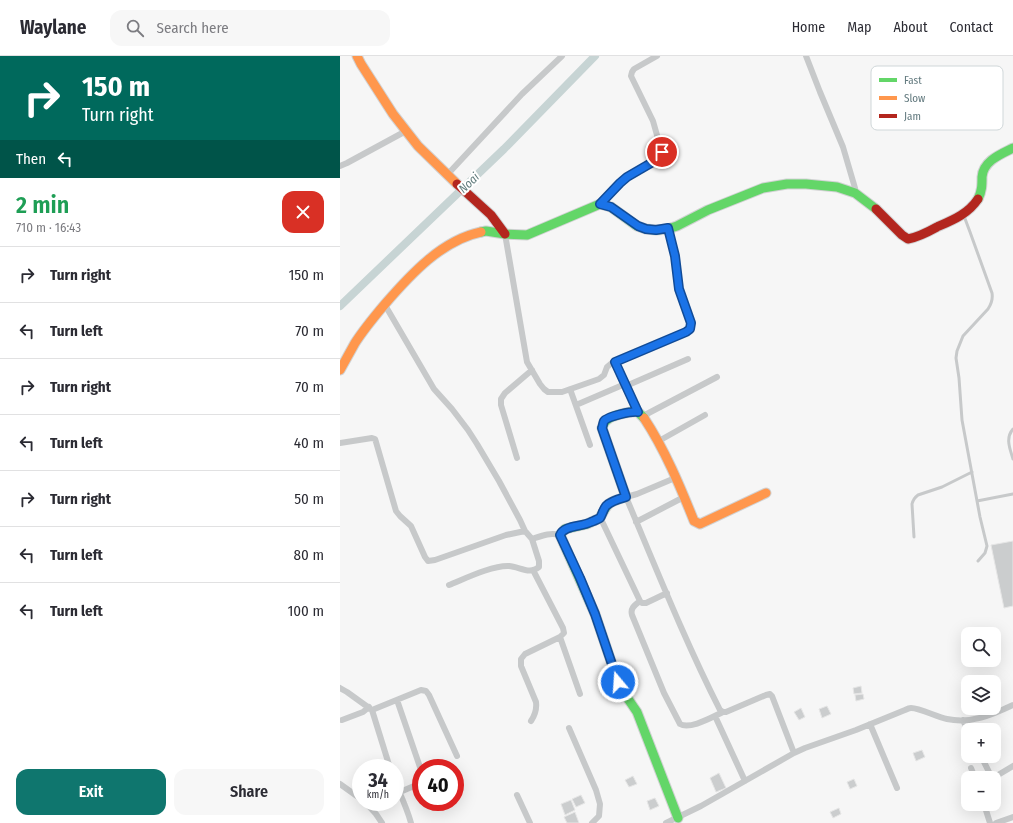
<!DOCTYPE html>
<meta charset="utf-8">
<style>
body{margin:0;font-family:"Fira Sans Condensed",sans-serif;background:#f7f7f7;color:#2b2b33;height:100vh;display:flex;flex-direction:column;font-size:15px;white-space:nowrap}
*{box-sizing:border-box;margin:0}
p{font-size:13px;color:#7c7c81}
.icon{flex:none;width:22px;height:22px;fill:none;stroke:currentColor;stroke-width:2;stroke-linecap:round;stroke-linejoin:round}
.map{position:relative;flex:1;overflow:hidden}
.drawer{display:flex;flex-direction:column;background:#fff;width:340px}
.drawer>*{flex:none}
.hud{background:#00695c;color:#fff;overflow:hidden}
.tools{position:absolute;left:621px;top:571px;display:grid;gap:8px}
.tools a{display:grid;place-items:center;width:40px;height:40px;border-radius:8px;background:#fff;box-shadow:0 4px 16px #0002;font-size:20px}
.speed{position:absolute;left:12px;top:703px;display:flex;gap:8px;font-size:20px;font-weight:700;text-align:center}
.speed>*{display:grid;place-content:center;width:52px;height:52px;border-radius:50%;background:#fff;box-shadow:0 4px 16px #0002;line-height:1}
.speed small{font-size:10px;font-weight:400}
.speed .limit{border:6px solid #d22;background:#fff;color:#111}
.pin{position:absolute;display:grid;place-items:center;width:34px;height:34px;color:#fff;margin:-17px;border:2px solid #fff;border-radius:50%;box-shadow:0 1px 4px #0007}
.me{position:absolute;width:44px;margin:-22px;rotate:342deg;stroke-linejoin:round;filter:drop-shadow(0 0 3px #0008)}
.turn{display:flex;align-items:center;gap:14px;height:84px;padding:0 16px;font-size:18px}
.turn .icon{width:52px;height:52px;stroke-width:2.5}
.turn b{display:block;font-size:28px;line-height:34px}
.then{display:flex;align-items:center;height:38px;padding:0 16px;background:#0003;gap:8px;font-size:15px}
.round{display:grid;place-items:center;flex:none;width:42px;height:42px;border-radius:12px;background:#f7f7f7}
.headline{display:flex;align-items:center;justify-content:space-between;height:68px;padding:0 16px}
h1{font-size:24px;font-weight:600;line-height:30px;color:#1e9e55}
.primary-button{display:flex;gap:8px;margin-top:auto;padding:8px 16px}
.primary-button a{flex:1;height:46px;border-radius:12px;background:#0f766e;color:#fff;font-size:16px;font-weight:600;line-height:46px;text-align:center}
.primary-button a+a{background:#f7f7f7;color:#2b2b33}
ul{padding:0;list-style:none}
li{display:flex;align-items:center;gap:12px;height:56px;padding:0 16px;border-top:1px solid #e1e1e2}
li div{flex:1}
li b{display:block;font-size:15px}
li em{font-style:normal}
header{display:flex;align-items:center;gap:24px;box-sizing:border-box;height:56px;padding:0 20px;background:#fff;border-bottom:1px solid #e1e1e2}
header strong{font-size:19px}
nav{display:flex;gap:22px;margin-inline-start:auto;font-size:14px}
.search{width:280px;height:36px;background:#f7f7f7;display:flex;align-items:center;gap:10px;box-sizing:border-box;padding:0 14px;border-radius:12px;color:#7c7c81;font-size:15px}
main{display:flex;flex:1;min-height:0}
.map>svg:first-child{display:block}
</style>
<header>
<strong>Waylane</strong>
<div class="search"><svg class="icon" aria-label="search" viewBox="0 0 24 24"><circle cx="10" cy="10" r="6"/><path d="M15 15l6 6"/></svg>Search here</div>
<nav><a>Home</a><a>Map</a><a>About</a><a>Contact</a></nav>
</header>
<main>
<section class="drawer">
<div class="hud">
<div class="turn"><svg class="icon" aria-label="right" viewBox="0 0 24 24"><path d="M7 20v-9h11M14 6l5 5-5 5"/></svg><div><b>150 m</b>Turn right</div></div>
<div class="then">Then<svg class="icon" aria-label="left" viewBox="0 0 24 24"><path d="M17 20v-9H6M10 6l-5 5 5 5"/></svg></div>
</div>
<div class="headline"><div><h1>2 min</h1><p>710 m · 16:43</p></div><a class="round" style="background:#d93025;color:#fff"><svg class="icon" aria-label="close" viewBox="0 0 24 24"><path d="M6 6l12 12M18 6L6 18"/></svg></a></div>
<ul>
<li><svg class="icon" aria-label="right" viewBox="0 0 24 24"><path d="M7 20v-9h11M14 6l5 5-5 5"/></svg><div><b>Turn right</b></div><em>150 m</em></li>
<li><svg class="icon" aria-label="left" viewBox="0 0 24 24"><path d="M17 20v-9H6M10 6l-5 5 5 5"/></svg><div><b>Turn left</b></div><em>70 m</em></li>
<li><svg class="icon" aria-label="right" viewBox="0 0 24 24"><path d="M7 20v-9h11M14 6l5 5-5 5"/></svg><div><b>Turn right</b></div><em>70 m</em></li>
<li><svg class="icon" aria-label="left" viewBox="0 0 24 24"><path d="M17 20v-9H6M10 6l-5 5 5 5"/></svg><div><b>Turn left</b></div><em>40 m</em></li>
<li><svg class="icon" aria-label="right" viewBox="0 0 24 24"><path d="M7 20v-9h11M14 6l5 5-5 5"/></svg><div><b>Turn right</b></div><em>50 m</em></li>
<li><svg class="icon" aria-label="left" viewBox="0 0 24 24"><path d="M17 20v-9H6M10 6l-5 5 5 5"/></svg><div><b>Turn left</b></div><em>80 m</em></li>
<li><svg class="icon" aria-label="left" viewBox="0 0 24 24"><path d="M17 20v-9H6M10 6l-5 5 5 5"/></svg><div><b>Turn left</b></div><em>100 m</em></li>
</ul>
<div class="primary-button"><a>Exit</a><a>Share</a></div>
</section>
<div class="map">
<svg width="673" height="767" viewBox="0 0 673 767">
<rect width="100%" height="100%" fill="#f6f6f6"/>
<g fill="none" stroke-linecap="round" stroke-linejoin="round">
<path stroke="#c7d4d4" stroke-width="8" d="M0,250L164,93L255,0"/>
</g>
<path fill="#cbcdce" stroke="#e6e6e6" d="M673,485V550L664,552L651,489Z
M521,630L522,637L514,638L513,632Z
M523,638L524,643L516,645L515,639Z
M487,650L491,658L482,662L479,653Z
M461,652L465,661L459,664L454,656Z
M582,694L585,701L576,705L573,697Z
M379,717L386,732L376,736L370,722Z
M293,720L297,728L289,731L285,724Z
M514,723L517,730L510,733L507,726Z
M241,739L245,747L236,751L232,743Z
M315,742L319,750L310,754L307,745Z
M231,744L235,754L225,759L221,748Z
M499,752L501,758L493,762L490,756Z
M235,756L239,767H227L224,761Z"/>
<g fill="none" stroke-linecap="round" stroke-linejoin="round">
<g stroke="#d1d2d3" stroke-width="11">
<path id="fast" d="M638,143C642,135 642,129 642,121C643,105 661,98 673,92
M141,176L146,175L165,178L187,179L260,148L271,151L297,170L306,173L316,174L328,173L337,170L368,154L423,132L447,128H466L497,131L515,137L536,153
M304,362L298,356C292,355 272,359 267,364C264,366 263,369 262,372L286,441C269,446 268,446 260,462L247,468L225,473L220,479L255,558L278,626L282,634L297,656L338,762"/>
</g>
<g stroke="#d1d2d3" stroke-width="11">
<path id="slow" d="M17,0L21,8L53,58L78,90L117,128
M0,314C5,305 10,296 15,287C24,273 34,261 45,248C70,219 102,184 141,176
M304,362C325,394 340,430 354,465L360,468L426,437"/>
</g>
<g stroke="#d1d2d3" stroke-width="11">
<path id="jam" d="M117,128L151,159L165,178
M536,153L562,179L568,183C579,181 588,176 597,171C613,164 628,158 638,143"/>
</g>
<path stroke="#c7c9ca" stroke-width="3" d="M624,160L630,176L652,237C653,243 652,247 648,253L623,280L617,295L616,302L619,322L622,364L640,461L647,490L645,497L638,505
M673,373C665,382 670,393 673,403
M637,445L673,438
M574,481L572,448C573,444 574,442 578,439L602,431L632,416"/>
<path stroke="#c7c9ca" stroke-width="6" d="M466,0L480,36L503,91L515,132V137
M0,110L7,107L66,75
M107,119L182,38L222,0
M260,148L280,127L287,121L318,103L321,100L322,97L313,65L291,20L292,16L294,13L317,0
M165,178L187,306L200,328L204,333L208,336H222L259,323L264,319L267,311L273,306L346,276L350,273L351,267L339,233L335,200L328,173
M45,249L94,333L112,353L128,374L137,388L159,425L180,464L185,475
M275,306L299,356
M286,330L348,303
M230,333L250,389
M236,349L285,328
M303,360L377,321
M317,386L365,359
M0,387L32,382L35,383L36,386L56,455L60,460L71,470L85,501L88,505L95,504L166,479L185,475L192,483C201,480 210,476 220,479
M177,402L161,349V343L165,337L192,314
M335,422L297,438L286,441C316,512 345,585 380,654L383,656H386L426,639L430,638L432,640L454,697
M260,461L300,545L302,547H306L327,537
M296,466L344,441
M109,529C124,523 153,509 169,510C180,511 190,519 199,511V505L192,483
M300,545C295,549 290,552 292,559L324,637L340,668C350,674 372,661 383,656
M220,581L240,638
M0,632L7,636L32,654
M57,644L81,714
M375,660L405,725
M2,664L23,656L29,651
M623,664L628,675
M191,665C195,659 197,654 196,646L181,610V603L185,598L220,581L224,577L223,572L193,514
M530,668L557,732
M229,672L256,734L260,748L259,760L252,767
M641,700L652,722
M50,712L32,654L81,634L86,635L89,639L117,700
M631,712L635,722
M653,722L673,710
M55,726C61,740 67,752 71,767
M0,728L21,743
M60,736L81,727
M177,739L190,767
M25,746L36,758L42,767
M644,748L650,767
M326,767L361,750L454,697L465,692L516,674L565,654C567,653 569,652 571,652C580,652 597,661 607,663C631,668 652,659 673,649
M656,767L673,761"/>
<use href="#fast" stroke="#63d668" stroke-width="9"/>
<use href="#slow" stroke="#ff974d" stroke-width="9"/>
<use href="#jam" stroke="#b3261e" stroke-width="9"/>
</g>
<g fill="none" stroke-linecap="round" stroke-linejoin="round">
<g stroke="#114b97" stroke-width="10">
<path id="route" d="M278,626L255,558L240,522L220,479C224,469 242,471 251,466C254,465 258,463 260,462C262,459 263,454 266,450C271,445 279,443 286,441L262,372C263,370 263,367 264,365C268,360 292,355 298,356L275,306L346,276L350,273L351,267L339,233L335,200L328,172L316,174L306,173L298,170L271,151L260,148L280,127L287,121L318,103L321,100L322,96"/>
</g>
<use href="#route" stroke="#1a73e8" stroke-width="7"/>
</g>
<g text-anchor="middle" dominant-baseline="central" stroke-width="4" stroke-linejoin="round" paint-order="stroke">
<g font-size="12" font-style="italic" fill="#5e797a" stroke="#fff">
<text transform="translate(129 127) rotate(-44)">Noai</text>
</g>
</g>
<rect x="531" y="10" width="132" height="64" rx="6" fill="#fff" stroke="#d0d7d9" stroke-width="1"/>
<rect x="539" y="22" width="18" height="4" fill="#63d668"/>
<rect x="539" y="40" width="18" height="4" fill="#ff974d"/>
<rect x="539" y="58" width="18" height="4" fill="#b3261e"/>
<g font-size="11" fill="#637a7f">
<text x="564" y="28">Fast</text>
<text x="564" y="46">Slow</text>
<text x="564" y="64">Jam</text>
</g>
</svg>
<div class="tools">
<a><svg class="icon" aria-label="search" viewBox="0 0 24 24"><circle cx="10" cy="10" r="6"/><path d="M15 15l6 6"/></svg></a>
<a><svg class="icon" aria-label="layers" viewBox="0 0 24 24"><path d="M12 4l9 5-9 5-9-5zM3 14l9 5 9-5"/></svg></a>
<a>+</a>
<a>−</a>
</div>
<div class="speed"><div>34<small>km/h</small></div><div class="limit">40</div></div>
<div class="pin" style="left:322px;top:96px;background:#d93025"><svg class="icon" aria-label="arrive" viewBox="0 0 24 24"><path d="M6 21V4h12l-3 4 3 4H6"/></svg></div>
<svg class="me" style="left:278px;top:626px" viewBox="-20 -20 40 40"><circle r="17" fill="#1a73e8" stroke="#fff" stroke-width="3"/><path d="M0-11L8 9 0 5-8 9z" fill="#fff"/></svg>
</div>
</main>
